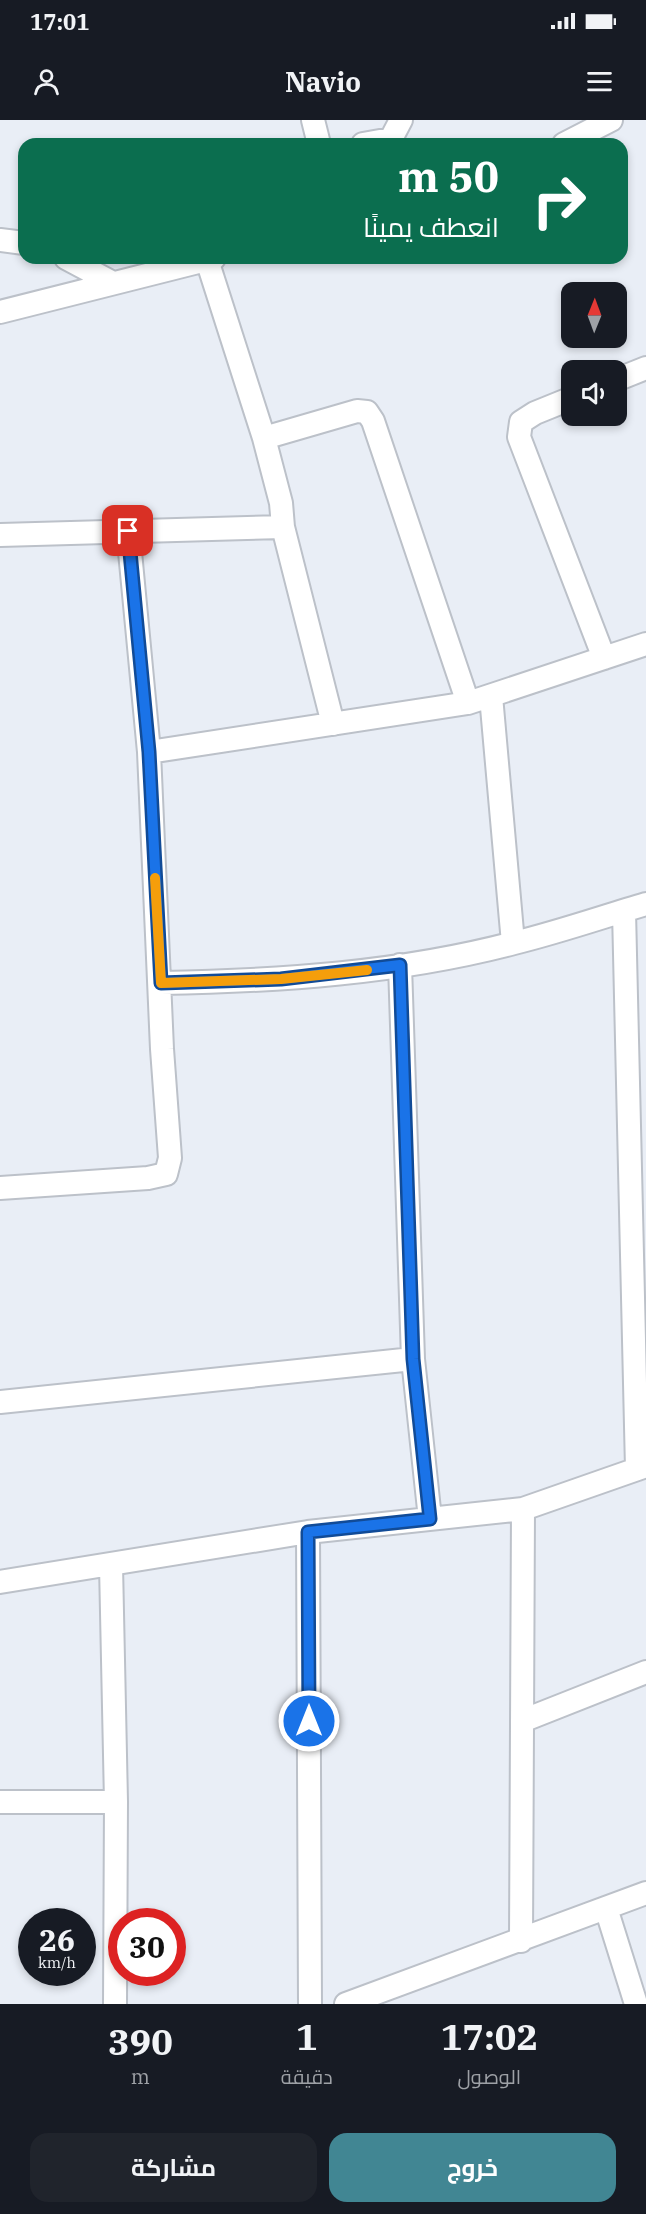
<!DOCTYPE html>
<html lang="ar">
<meta charset="utf-8">
<style>
body{margin:0;font-family:"IBM Plex Serif",Cairo,serif;background:#20242c;color:#f1f3f6;direction:rtl;height:100vh;display:flex;flex-direction:column;font-size:22px;white-space:nowrap}
*{box-sizing:border-box;margin:0}
p{font-size:20px;color:#9ea1a6}
.icon{flex:none;width:33px;height:33px;fill:none;stroke:currentColor;stroke-width:2;stroke-linecap:round;stroke-linejoin:round}
.map{position:relative;height:1884px;overflow:hidden;direction:ltr}
.details{display:flex;flex-direction:column;background:#171b24;flex:1}
.details>*{flex:none}
.top-card{position:absolute;left:18px;top:18px;width:610px;height:126px;border-radius:18px;box-shadow:0 3px 9px #0003;direction:rtl;background:#0b6e4f;color:#fff;overflow:hidden}
.needle{width:39px;rotate:1deg}
.buttons{position:absolute;left:561px;top:162px;display:grid;gap:12px}
.buttons a{display:grid;place-items:center;width:66px;height:66px;border-radius:12px;background:#171b24;box-shadow:0 3px 9px #0003;font-size:30px}
.speed{position:absolute;left:18px;top:1788px;display:flex;gap:12px;font-size:30px;font-weight:700;text-align:center}
.speed>*{display:grid;place-content:center;width:78px;height:78px;border-radius:50%;background:#171b24;box-shadow:0 3px 9px #0003;line-height:1}
.speed small{font-size:15px;font-weight:400}
.speed .limit{border:9px solid #d22;background:#fff;color:#111}
.pin{position:absolute;display:grid;place-items:center;width:51px;height:51px;color:#fff;margin:-26px;border-radius:12px;box-shadow:0 3px 9px #0006}
.me{position:absolute;width:66px;margin:-33px;rotate:0deg;stroke-linejoin:round;filter:drop-shadow(0 0 4px #0008)}
.turn{display:flex;align-items:center;gap:21px;height:126px;padding:0 30px;font-size:27px}
.turn .icon{width:78px;height:78px;stroke-width:2.5}
.turn b{display:block;font-size:42px;line-height:51px}
.eta{display:flex;justify-content:space-evenly;align-items:center;height:102px;text-align:center}
.eta b{font-size:36px;font-weight:700;line-height:42px}
.primary-button{display:flex;gap:12px;margin-top:auto;padding:12px 30px}
.primary-button a{flex:1;height:69px;border-radius:18px;background:#418693;color:#fff;font-size:24px;font-weight:700;line-height:69px;text-align:center}
.primary-button a+a{background:#20242c;color:#f1f3f6}
.status{display:flex;justify-content:space-between;align-items:center;height:42px;padding:0 30px;background:#171b24;direction:ltr}
.status svg{height:16px;fill:currentColor}
header{display:flex;justify-content:space-between;align-items:center;height:78px;padding:0 30px;background:#171b24;font-size:27px;font-weight:700}
.map>svg:first-child{display:block}
</style>
<div class="status"><b>17:01</b><svg viewBox="0 0 49 12"><path d="M0 12V9h3v3zM5 12V6h3v6zM10 12V3h3v9zM15 12V0h3v12zM26 1h20v11H26zM47 4h2v5h-2z"/></svg></div>
<header><svg class="icon" aria-label="menu" viewBox="0 0 24 24"><path d="M4 6h16M4 12h16M4 18h16"/></svg>Navio<svg class="icon" aria-label="person" viewBox="0 0 24 24"><circle cx="12" cy="8" r="4"/><path d="M4 21q1-7 8-7t8 7"/></svg></header>
<div class="map">
<svg width="646" height="1884" viewBox="0 0 646 1884">
<rect width="100%" height="100%" fill="#e9eef6"/>
<g fill="none" stroke-linecap="round" stroke-linejoin="round">
<g stroke="#bcc1c9" stroke-width="26">
<path id="street" d="M313,0L319,24
M363,24L391,19L401,0
M564,24L611,0
M0,120L24,123
M66,138L111,162
M0,192L214,138
M616,260L646,248
M572,278L535,293L521,302L519,317L604,538
M264,318L357,291L367,292L373,301L468,583
M283,407L333,604
M0,415L283,407L281,383L264,318L207,140
M491,576L513,823
M149,632L468,583L646,524
M624,791L637,1349
M400,845L413,1239L430,1399
M161,863C279,861 400,853 514,823C559,812 602,797 646,784
M0,1068L148,1058L166,1054L170,1038L162,929L149,632L128,411
M0,1282L413,1239
M308,1412L310,1884
M111,1445L116,1682L115,1884
M0,1462L308,1412L523,1389L646,1346
M522,1601L646,1552
M0,1682H116
M606,1788L636,1884
M521,1821L523,1389
M346,1884L646,1773"/>
</g>
<use href="#street" stroke="#fff" stroke-width="22"/>
</g>
<g fill="none" stroke-linecap="round" stroke-linejoin="round">
<g stroke="#114b97" stroke-width="15">
<path id="route" d="M128,411L149,632L161,863L281,859L400,845L413,1239L430,1399L308,1412L309,1601"/>
</g>
<use href="#route" stroke="#1a73e8" stroke-width="10"/>
<path stroke="#f59e0b" stroke-width="10" d="M155,758L161,863L281,859L367,850"/>
</g>
</svg>
<div class="buttons">
<a><svg class="needle" viewBox="-14 -14 28 28"><path d="M0-13l5 13h-10z" fill="#e53935"/><path d="M0 13l5-13h-10z" fill="#9ea1a6"/></svg></a>
<a><svg class="icon" aria-label="sound" viewBox="0 0 24 24"><path d="M4 9h4l5-4v14l-5-4H4zM17 9q2 3 0 6"/></svg></a>
</div>
<div class="speed"><div>26<small>km/h</small></div><div class="limit">30</div></div>
<div class="pin" style="left:128px;top:411px;background:#d93025"><svg class="icon" aria-label="arrive" viewBox="0 0 24 24"><path d="M6 21V4h12l-3 4 3 4H6"/></svg></div>
<svg class="me" style="left:309px;top:1601px" viewBox="-20 -20 40 40"><circle r="17" fill="#1a73e8" stroke="#fff" stroke-width="3"/><path d="M0-11L8 9 0 5-8 9z" fill="#fff"/></svg>
<div class="top-card">
<div class="turn"><svg class="icon" aria-label="right" viewBox="0 0 24 24"><path d="M7 20v-9h11M14 6l5 5-5 5"/></svg><div><b>50 m</b>انعطف يمينًا</div></div>
</div>
</div>
<section class="details">
<div class="eta">
<div><b>17:02</b><p>الوصول</p></div>
<div><b>1</b><p>دقيقة</p></div>
<div><b>390</b><p>m</p></div>
</div>
<div class="primary-button"><a>خروج</a><a>مشاركة</a></div>
</section>
